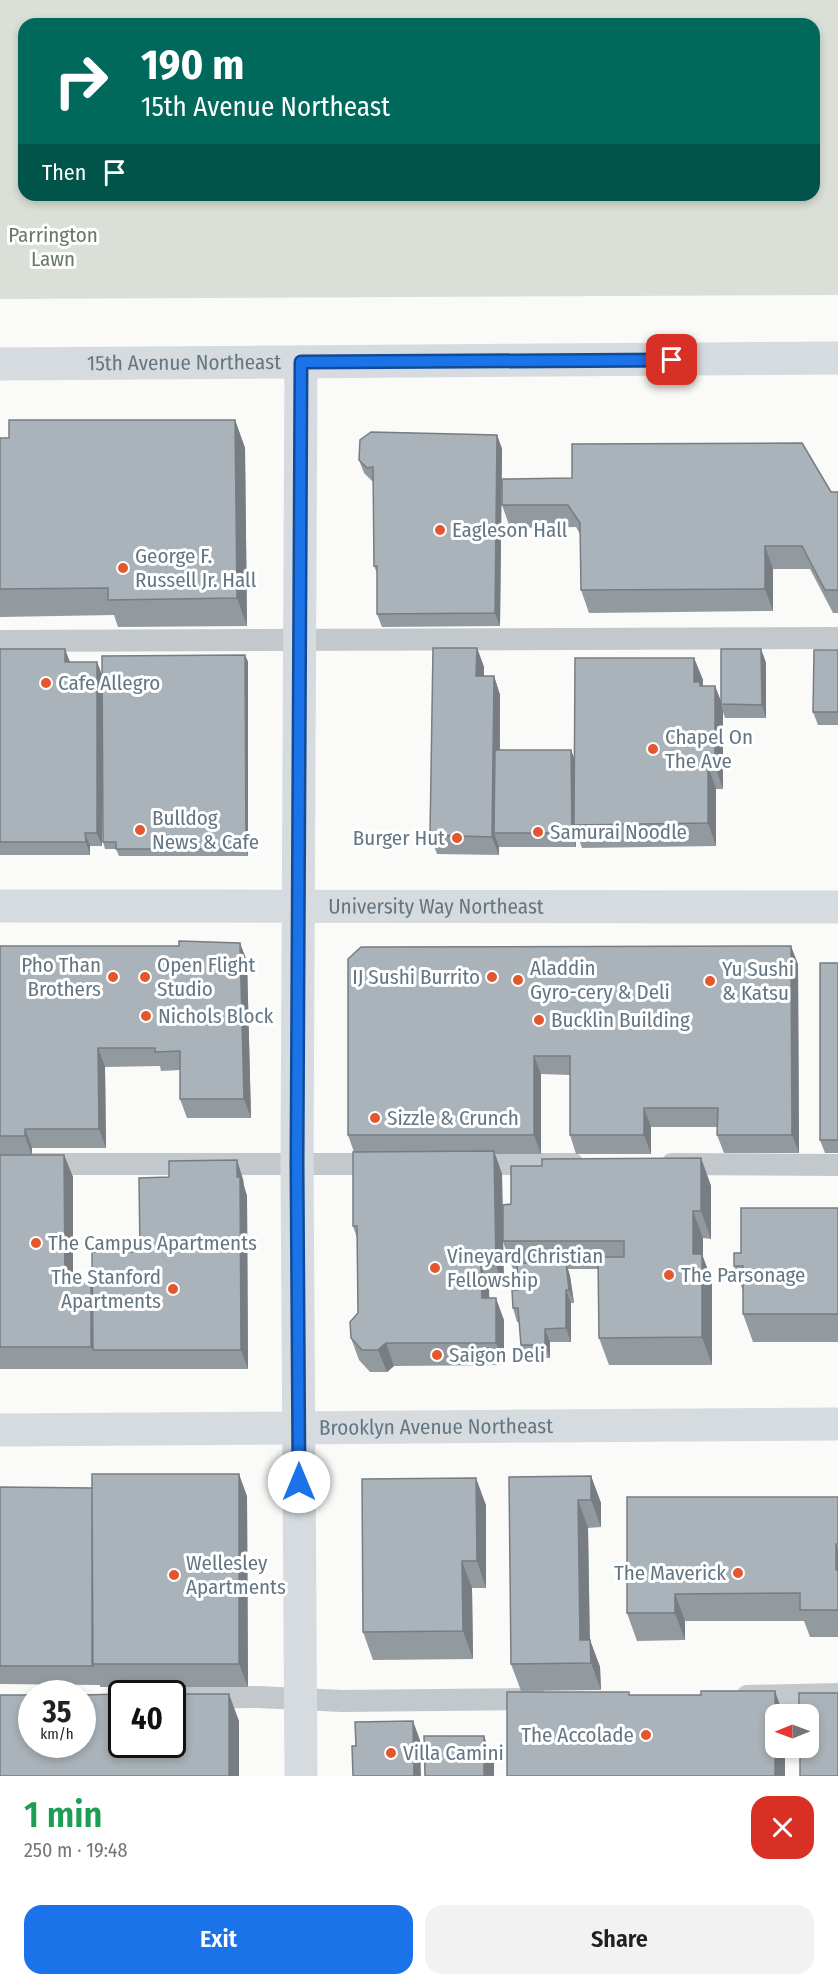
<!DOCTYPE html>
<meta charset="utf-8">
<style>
body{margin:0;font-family:"Fira Sans Condensed",sans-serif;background:#f2f2f2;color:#202124;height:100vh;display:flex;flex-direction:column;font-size:22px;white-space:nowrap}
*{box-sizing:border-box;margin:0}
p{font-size:20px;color:#757577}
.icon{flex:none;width:33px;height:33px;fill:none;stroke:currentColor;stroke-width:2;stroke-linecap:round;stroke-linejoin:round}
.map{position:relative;height:1776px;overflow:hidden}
.side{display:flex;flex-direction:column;background:#fff;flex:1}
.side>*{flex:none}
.hud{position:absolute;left:18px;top:18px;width:802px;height:183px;border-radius:18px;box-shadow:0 3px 9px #0003;background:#00695c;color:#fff;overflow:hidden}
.needle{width:39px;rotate:269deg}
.fabs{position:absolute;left:765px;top:1704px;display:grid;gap:12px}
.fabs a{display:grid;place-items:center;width:54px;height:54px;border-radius:12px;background:#fff;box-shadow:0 3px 9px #0003;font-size:30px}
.speed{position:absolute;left:18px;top:1680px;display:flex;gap:12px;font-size:30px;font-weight:700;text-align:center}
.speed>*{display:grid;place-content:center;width:78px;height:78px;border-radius:50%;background:#fff;box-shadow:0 3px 9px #0003;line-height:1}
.speed small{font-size:15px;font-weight:400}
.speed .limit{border:3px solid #111;border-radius:9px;background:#fff;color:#111}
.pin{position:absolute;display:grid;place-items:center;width:51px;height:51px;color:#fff;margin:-26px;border-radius:12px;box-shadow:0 3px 9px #0006}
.me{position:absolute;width:66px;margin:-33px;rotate:0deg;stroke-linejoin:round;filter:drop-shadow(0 0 4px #0008)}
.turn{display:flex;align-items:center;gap:21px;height:126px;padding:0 24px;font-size:27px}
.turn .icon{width:78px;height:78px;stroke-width:2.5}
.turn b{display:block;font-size:42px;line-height:51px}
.then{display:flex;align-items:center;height:57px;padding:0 24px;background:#0003;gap:12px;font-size:22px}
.round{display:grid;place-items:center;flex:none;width:63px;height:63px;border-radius:18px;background:#f2f2f2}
.headline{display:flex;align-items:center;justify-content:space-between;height:102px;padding:0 24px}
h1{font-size:36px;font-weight:600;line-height:45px;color:#1e9e55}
.action{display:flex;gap:12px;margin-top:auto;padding:12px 24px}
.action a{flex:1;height:69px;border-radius:18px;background:#1a73e8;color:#fff;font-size:24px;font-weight:600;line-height:69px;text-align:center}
.action a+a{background:#f2f2f2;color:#202124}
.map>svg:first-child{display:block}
</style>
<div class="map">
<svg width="838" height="1776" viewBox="0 0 838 1776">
<rect width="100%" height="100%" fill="#fafaf8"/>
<path fill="#dadfd7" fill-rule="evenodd" d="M0,0H838V295L0,299ZM24,24H814V195H24Z"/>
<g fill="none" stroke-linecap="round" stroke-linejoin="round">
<path stroke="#c3c8cc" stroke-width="22" d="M0,641L838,638
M0,1164H384
M468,1164H573
M672,1164L838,1165
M747,1696L838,1694
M172,1698L258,1697L342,1701L537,1699"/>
<g stroke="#d6dbdf" stroke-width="33">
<path d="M301,362L297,1163L301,1776"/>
<path id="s1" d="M0,364L838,358"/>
<path id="s2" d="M0,906L838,907"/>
<path id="s3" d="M0,1430L838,1424"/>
</g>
</g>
<path fill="#929a9f" d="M235,420L245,448L247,626L118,627L114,615L0,617V438H9Z
M497,435L502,449L500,626L382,627L377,614V573L374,566L373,481H372L364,473L359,460Z
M838,492V613H833L810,569H773V611L589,613L581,590L580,534L576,527L510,528L502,505Z
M477,648L484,667V676H494L500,695V750H571L574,758L694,658L703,680V686H715L721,701L761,649L766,663V718H725L723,712V789H716V846L582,848L576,831V847H499V855L437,854L430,835Z
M0,649L70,662H97L102,675L245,655L248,662V856H119L116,849H105L103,842L102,681V846H90V855H0Z
M838,650V725H818L813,712Z
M0,946L247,961L251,1118H187L180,1099V1070L161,1071L160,1066L105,1067L106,1148H32V1155H0Z
M348,959L798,964L799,1153H724L717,1135L718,1127H651V1154H576L570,1135V1075L541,1074V1154H495L502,1174L503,1237L511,1204L542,1166L701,1158L711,1186V1239L703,1238V1257L712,1281V1365H609L599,1338L598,1269H568L570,1276L574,1303H571V1342H550V1358H525L521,1345L519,1322H517L513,1308L518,1290L517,1269H513L503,1242L504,1288H489V1298L504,1320V1365L394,1366L387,1372H370L359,1360L351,1338L358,1313L357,1238L353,1226L354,1152L348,1135Z
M838,963V1153H825L820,1140Z
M0,1155H64L73,1177V1283L92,1288L140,1252L243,1179L244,1186L247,1196L248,1369H0Z
M838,1208V1342H753L743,1314V1291L734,1266L741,1253Z
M591,1476L601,1503V1527L588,1528L590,1640L600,1667L601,1690L521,1691L511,1664L509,1477Z
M0,1487L247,1496L248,1687H100V1685L0,1684Z
M838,1497V1637H810L804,1621H685V1640L637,1641L627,1613Z
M486,1505V1588H472L473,1659L373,1660L363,1632Z"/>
<path fill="#777d82" d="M235,420L245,448L247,626L237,598Z
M497,435L502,449L500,626L495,613Z
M765,546L773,569V611L765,589Z
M477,648L484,667L483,695L476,676Z
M65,649L70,662H65Z
M761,649L766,663V718L762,705Z
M245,655L248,662V856L246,849Z
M694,658L703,680L702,689L694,682Z
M97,662L102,675V846L97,833Z
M494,676L500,695L499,833H494L499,847V855L492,837Z
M715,686L722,704H721L723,712V789L715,766Z
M571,750L576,763L574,825L576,831V847L572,833Z
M708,766L716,789V846L708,823Z
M85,833L90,846V855L86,842Z
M240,943L247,961L251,1118L244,1099Z
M791,946L798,964L799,1153L792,1135Z
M98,1048L105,1067L106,1148L99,1129Z
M534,1056L541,1074V1154L534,1135Z
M644,1108L651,1127V1154L644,1135Z
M25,1129L32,1148V1155L25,1136Z
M494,1151L502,1174L504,1288L496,1265Z
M64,1155L73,1177V1306L65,1283Z
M701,1158L711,1186V1239L701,1211Z
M237,1160L243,1179L244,1186L247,1196L248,1369L241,1350Z
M693,1211L703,1238V1257L712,1281V1365L702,1337L693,1254Z
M566,1263L570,1276L574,1303L569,1290Z
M481,1266L489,1288L490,1321L482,1298Z
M91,1283L99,1306L93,1350L91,1347Z
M566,1290L571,1303V1342L566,1328Z
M496,1298L504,1320V1365L496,1343Z
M545,1329L550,1342V1358L545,1345Z
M386,1343L394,1366L387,1372L378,1350Z
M239,1474L247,1496L248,1687L239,1664Z
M591,1476L601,1503V1527L591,1500Z
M476,1478L486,1505V1588L477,1561Z
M578,1500L588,1528L590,1663L580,1640Z
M836,1544L838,1550V1575L836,1570Z
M462,1561L472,1588L473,1659L463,1631Z
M675,1594L685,1621V1640L675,1613Z
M590,1640L600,1667L601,1690L591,1663Z
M775,1691L783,1714H776V1748H785V1776H775Z
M229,1694L239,1721V1776H229Z
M413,1721L420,1740L421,1776H414Z
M484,1736L494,1763V1776H484Z"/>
<path fill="#aab3b9" stroke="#777d82" stroke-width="1.5" d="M9,420H235L237,598L108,600V588L0,589V438H9Z
M371,432L497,435L495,613L377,614V566H374L373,467L367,468L359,460L360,440Z
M802,443L831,492H838V590H825L802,546H765V589L581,590L580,523L568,505H502V479L572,478V444Z
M433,648H477L476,676H494L492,837L430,835Z
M0,649H65V662H97V833H85L86,842H0Z
M721,649H761L762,705L721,704Z
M814,650H838V712H813Z
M245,655L246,849H116V842H103L102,656Z
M575,658H694V682H700V686H715V766H708V823L574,825Z
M495,750H571L572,833H494Z
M179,941L240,943L244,1099H180V1051L155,1052V1048H98L99,1129H25V1136H0V946H179Z
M791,946L792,1135H717L718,1108H644V1135H570V1056H534V1135H348V959L361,947Z
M820,963H838V1140H820Z
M494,1151L496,1265L481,1266L482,1298H496V1343H386L378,1350H362L351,1338L350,1322L358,1313L357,1226H353V1152Z
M0,1155H64L65,1283H91V1347H0Z
M701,1158V1211H693V1254H702V1337L599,1338L598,1257H624V1241H503V1205L511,1204V1166H542V1159Z
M237,1160V1177H240L241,1350H93L92,1252H140L139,1178L169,1177V1161Z
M741,1208H838V1314H743V1266H734V1253H741Z
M531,1255H542V1263H566L569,1290H566V1328L545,1329V1345H521L518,1308H513L512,1290H518L517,1263H531Z
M92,1474H239V1664H92Z
M591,1476V1500H578L580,1640H590L591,1663L511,1664L509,1477Z
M476,1478L477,1561H462L463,1631L363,1632L362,1479Z
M0,1487L92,1488L93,1666H0Z
M627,1497H838V1544H836V1570H838V1610H800V1593L675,1594V1613H627Z
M701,1691H775V1776H507V1692H629V1695H701Z
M799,1693H838V1776H800V1748H808V1714H799Z
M122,1694V1744H172V1694H229V1776H0V1695H32V1744H82V1695Z
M413,1721L414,1776H353L352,1746H356L355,1722Z
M424,1736H484V1776H425Z"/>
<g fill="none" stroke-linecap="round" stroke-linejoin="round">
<g stroke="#114b97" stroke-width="15">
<path id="route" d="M299,1482L297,1163L301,362L672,360"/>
</g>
<use href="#route" stroke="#1a73e8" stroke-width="10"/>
</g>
<g fill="#e4572e" stroke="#fff" stroke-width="2">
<circle cx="440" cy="530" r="6"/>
<circle cx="123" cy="568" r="6"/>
<circle cx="46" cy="683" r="6"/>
<circle cx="653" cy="749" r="6"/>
<circle cx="140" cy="830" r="6"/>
<circle cx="538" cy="832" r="6"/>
<circle cx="457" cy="838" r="6"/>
<circle cx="113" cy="977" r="6"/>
<circle cx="145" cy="977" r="6"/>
<circle cx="492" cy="977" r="6"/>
<circle cx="518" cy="980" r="6"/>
<circle cx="710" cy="981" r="6"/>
<circle cx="146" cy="1016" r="6"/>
<circle cx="539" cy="1020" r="6"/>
<circle cx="375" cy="1118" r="6"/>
<circle cx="36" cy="1243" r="6"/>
<circle cx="435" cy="1268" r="6"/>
<circle cx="669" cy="1275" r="6"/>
<circle cx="173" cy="1289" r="6"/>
<circle cx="437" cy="1355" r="6"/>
<circle cx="738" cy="1573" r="6"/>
<circle cx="174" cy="1575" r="6"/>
<circle cx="646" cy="1735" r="6"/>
<circle cx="391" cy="1753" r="6"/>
</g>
<g text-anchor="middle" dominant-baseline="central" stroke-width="6" stroke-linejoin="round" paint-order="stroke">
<g font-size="21" fill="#687a64" stroke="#fff">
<text x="53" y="235">Parrington<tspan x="53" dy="24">Lawn</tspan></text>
</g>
<g font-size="21" fill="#657683" stroke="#fff">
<text stroke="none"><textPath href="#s1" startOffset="184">15th Avenue Northeast</textPath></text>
<text stroke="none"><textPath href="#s2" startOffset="436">University Way Northeast</textPath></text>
<text stroke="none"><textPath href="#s3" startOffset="436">Brooklyn Avenue Northeast</textPath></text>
</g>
<g font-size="21" fill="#657683" stroke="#fff" text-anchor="start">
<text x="452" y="530">Eagleson Hall</text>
<text x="135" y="556">George F.<tspan x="135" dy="24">Russell Jr. Hall</tspan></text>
<text x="58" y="683">Cafe Allegro</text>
<text x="665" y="737">Chapel On<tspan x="665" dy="24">The Ave</tspan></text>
<text x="152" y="818">Bulldog<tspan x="152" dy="24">News &amp; Cafe</tspan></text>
<text x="550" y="832">Samurai Noodle</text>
<text x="445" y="838" text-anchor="end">Burger Hut</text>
<text x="101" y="965" text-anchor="end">Pho Than<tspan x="101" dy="24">Brothers</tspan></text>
<text x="157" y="965">Open Flight<tspan x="157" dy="24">Studio</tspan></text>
<text x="530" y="968">Aladdin<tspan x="530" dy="24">Gyro-cery &amp; Deli</tspan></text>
<text x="722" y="969">Yu Sushi<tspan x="722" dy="24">&amp; Katsu</tspan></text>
<text x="480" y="977" text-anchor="end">IJ Sushi Burrito</text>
<text x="158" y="1016">Nichols Block</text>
<text x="551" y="1020">Bucklin Building</text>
<text x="387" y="1118">Sizzle &amp; Crunch</text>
<text x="48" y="1243">The Campus Apartments</text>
<text x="447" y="1256">Vineyard Christian<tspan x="447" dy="24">Fellowship</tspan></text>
<text x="681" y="1275">The Parsonage</text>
<text x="161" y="1277" text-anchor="end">The Stanford<tspan x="161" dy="24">Apartments</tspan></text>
<text x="449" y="1355">Saigon Deli</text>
<text x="186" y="1563">Wellesley<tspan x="186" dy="24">Apartments</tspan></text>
<text x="726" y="1573" text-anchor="end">The Maverick</text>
<text x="634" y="1735" text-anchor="end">The Accolade</text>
<text x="403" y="1753">Villa Camini</text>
</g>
</g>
</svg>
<div class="fabs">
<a><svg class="needle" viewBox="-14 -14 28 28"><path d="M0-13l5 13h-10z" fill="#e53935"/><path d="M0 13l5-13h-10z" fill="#757577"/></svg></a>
</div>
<div class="speed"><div>35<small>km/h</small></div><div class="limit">40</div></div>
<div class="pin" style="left:672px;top:360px;background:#d93025"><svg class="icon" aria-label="arrive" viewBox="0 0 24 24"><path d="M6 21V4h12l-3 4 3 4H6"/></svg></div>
<svg class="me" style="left:299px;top:1482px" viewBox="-20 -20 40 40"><circle r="19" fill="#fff"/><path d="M0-13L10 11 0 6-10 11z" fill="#1a73e8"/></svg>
<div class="hud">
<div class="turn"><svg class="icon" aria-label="right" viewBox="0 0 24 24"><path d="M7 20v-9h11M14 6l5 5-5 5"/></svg><div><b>190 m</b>15th Avenue Northeast</div></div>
<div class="then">Then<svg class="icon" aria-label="arrive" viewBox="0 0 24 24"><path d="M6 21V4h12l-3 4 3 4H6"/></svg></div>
</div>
</div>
<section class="side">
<div class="headline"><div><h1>1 min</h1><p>250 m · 19:48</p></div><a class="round" style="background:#d93025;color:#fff"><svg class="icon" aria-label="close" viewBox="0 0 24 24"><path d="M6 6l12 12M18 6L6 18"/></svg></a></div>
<div class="action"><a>Exit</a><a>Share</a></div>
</section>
